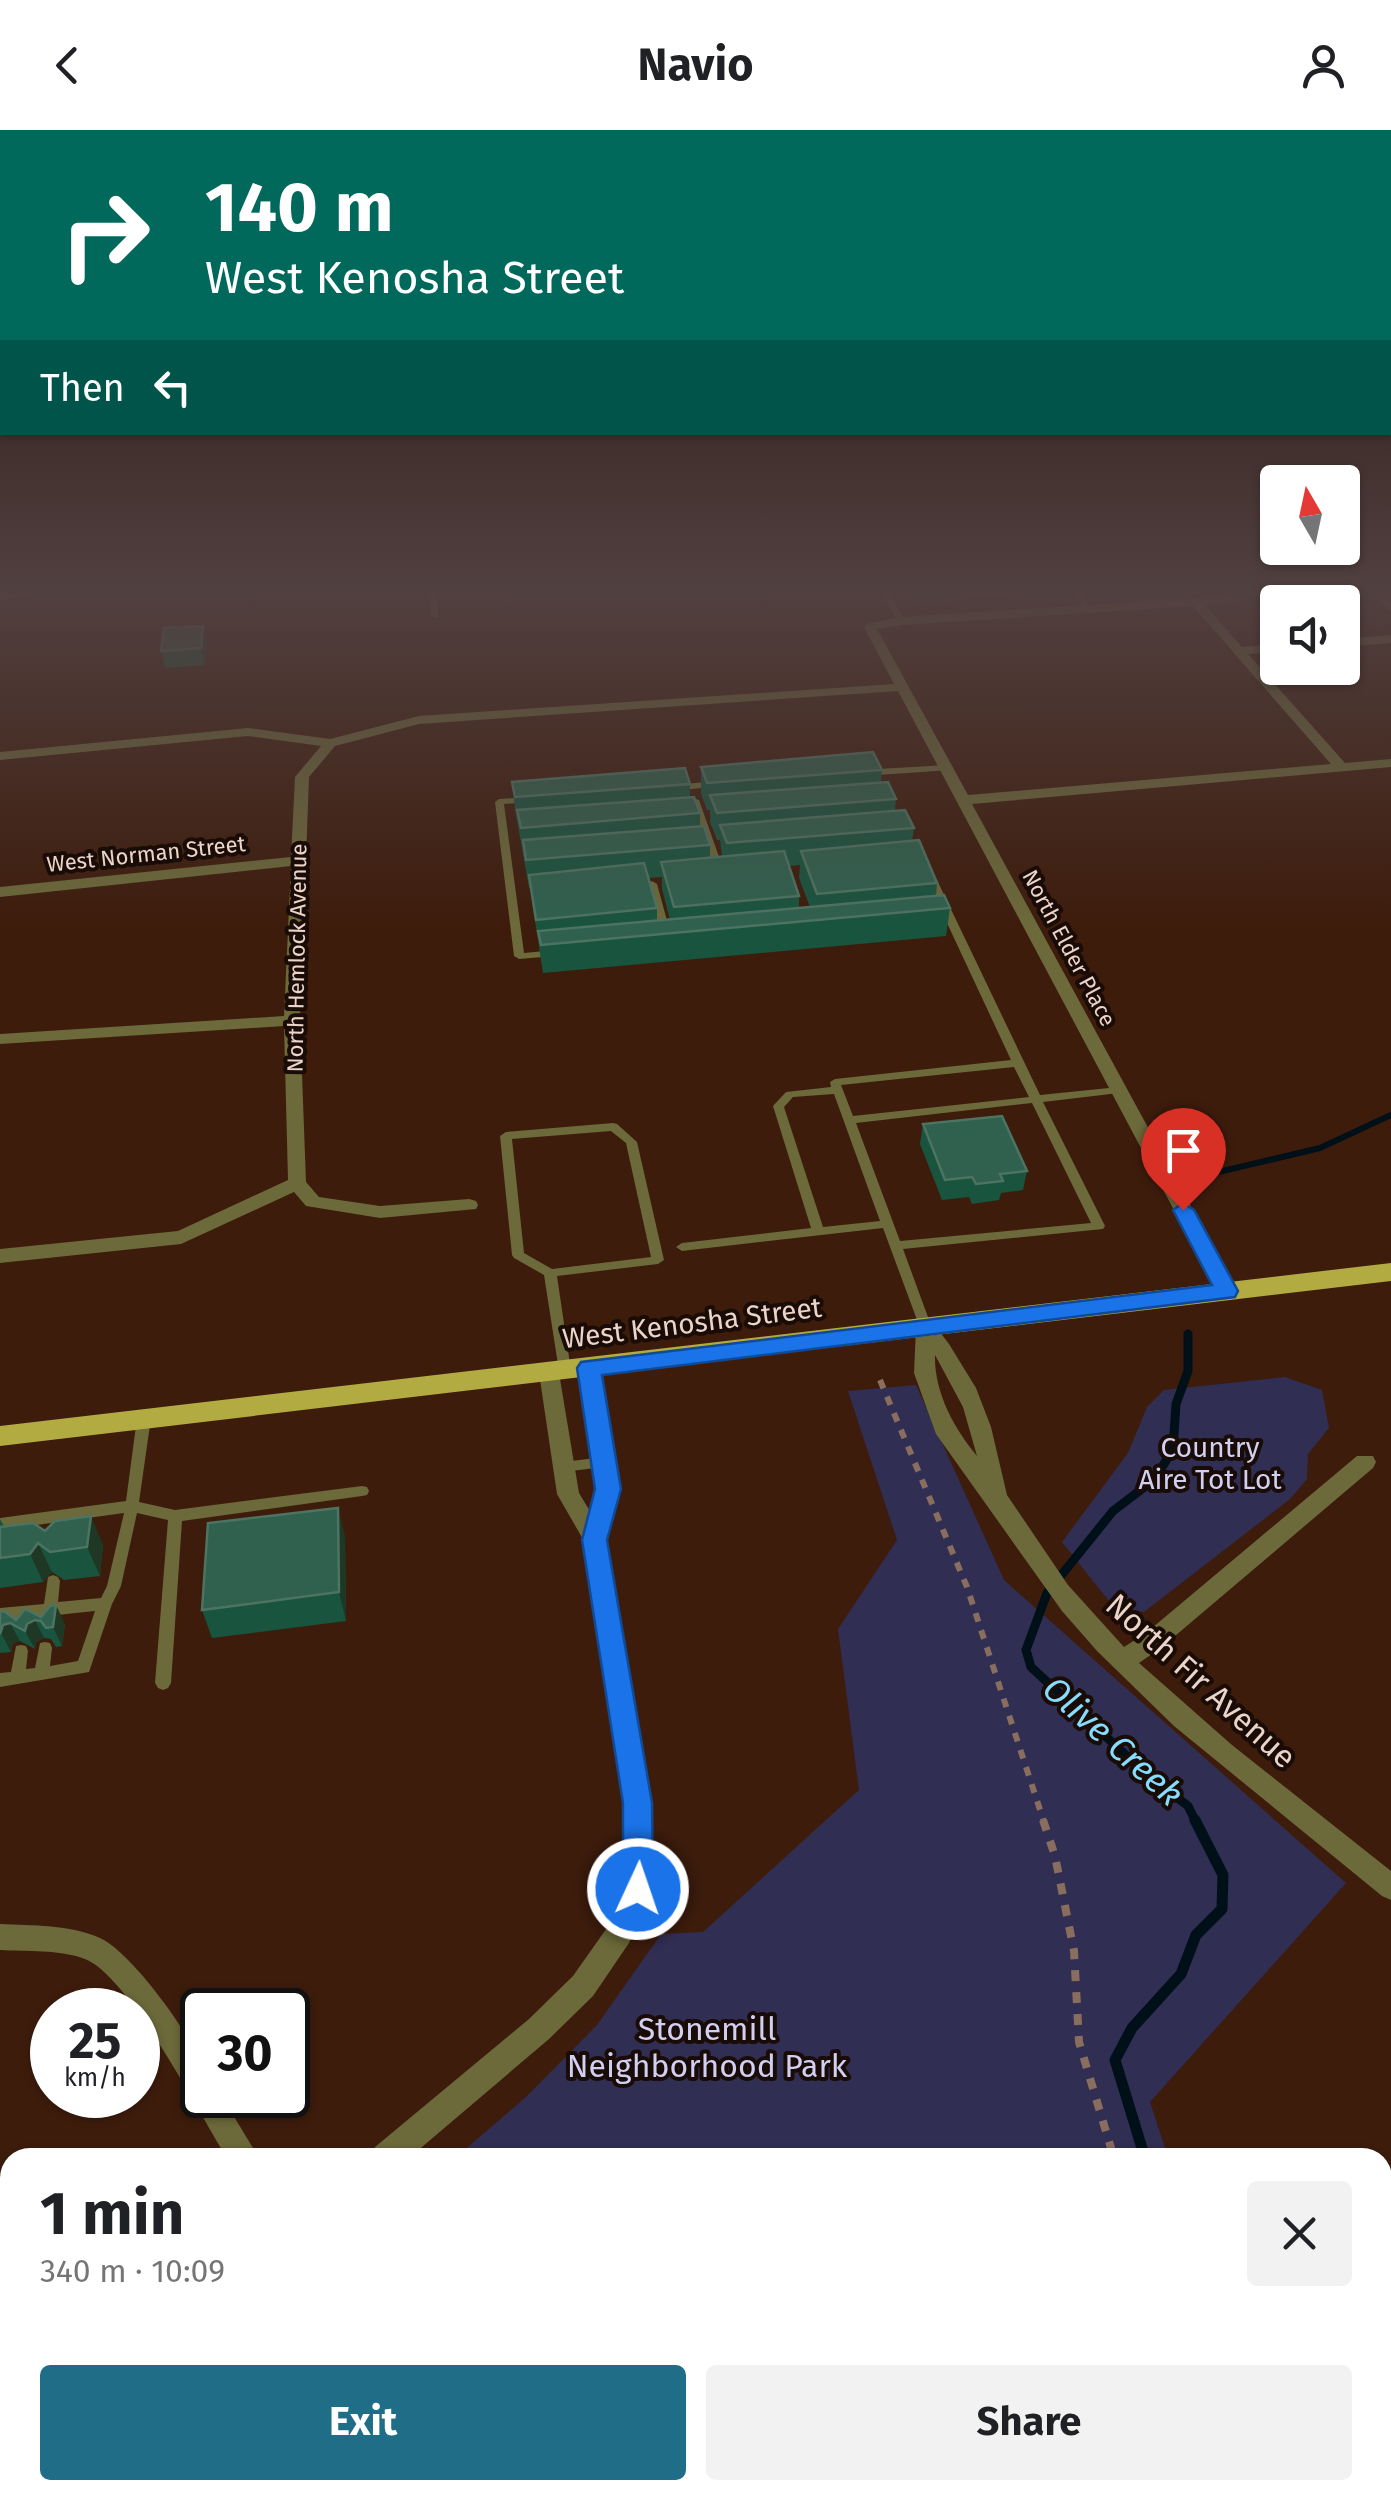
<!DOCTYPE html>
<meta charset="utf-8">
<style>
body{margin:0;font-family:"Fira Sans",sans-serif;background:#f2f2f2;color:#202124;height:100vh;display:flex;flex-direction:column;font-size:38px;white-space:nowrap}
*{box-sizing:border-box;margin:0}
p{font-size:32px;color:#757577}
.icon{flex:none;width:55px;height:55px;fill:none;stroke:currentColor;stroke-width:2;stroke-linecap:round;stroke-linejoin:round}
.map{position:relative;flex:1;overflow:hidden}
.sheet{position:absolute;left:0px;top:2018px;width:1392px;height:352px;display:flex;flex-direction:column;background:#fff;border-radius:30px 30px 0 0;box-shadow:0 2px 8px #0004}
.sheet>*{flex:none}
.banner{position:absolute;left:0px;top:0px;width:1392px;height:305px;box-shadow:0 2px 8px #0004;background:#00695c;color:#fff;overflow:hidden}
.needle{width:65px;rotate:351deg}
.tools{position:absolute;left:1260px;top:335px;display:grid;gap:20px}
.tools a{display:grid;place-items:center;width:100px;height:100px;border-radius:10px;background:#fff;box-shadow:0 2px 8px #0004;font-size:50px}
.speed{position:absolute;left:30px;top:1858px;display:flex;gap:20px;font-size:50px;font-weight:700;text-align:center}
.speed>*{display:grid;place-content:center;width:130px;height:130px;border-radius:50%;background:#fff;box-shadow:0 2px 8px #0004;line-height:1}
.speed small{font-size:25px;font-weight:400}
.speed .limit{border:5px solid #111;border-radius:15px;background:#fff;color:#111}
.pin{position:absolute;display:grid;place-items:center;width:85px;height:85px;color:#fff;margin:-102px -42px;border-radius:50% 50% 50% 0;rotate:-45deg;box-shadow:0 0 10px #0007}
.pin .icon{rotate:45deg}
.me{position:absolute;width:110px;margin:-55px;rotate:3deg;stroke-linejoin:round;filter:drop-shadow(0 0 8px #0008)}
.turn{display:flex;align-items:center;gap:35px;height:210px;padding:0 40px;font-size:45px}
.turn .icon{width:130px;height:130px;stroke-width:2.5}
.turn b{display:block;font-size:70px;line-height:85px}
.then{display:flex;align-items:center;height:95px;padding:0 40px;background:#0003;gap:20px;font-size:38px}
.round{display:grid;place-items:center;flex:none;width:105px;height:105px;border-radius:10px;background:#f2f2f2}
.overview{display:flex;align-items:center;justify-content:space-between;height:170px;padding:0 40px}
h1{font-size:60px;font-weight:700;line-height:75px}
.cta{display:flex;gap:20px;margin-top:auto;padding:20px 40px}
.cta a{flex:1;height:115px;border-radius:10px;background:#1f6d86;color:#fff;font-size:40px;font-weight:700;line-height:115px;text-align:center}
.cta a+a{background:#f2f2f2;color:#202124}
header{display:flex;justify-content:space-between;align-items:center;height:130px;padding:0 40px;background:#fff;font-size:45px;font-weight:700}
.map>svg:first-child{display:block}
</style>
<header><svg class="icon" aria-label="back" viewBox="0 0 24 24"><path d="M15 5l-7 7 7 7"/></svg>Navio<svg class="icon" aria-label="person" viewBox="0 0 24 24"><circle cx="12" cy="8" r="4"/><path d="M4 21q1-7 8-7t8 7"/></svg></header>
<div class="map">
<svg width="1391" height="2369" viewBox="0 0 1391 2369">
<rect width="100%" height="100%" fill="#3d1c0c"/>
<path fill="#312e53" d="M1285,1247L1322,1260L1329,1298L1308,1324L1307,1349L1290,1369L1144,1482L1112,1475L1062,1412L1128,1323L1147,1277L1164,1260Z
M916,1255L1004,1450L1346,1753L1150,1972L1168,2027L455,2028L526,1967L597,1895L661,1804L703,1802L859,1660L838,1499L897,1410L848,1261Z
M67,2360H1278L1281,2369H56Z"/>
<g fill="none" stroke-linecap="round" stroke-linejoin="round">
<path stroke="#001018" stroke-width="6" d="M1193,1048L1320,1018L1391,985"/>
<path stroke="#001018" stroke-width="9" d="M1188,1204V1241L1176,1274L1173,1319L1155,1349L1113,1381L1047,1463L1026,1520L1031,1537L1144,1642L1188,1676L1196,1692"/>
<path stroke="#001018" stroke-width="11" d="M1145,2028L1115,1930L1132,1898L1181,1844L1196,1805L1222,1779L1223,1745L1195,1690
M1256,2360L1260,2369"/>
<path stroke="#896d5f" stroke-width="6" stroke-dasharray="9 9" stroke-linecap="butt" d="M880,1250L967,1457L1044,1692"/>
<path stroke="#896d5f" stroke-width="8" stroke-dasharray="11 11" stroke-linecap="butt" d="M1043,1690L1055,1726L1074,1821L1079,1912L1114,2028
M423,2360L428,2369
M749,2360L790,2369
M1229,2360L1232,2369"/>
<path fill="#6c693a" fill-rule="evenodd" d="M430,464H438V488L431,486Z
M883,464H890L905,491L904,493H898Z
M969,464H1006L1003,466H972Z
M1075,464H1082L1092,479L1091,481H1085Z
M947,635L951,638L950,640L878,645L874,642L878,639Z
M717,651L721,654L720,656L673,661L669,658L673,655Z
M528,667L532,670L531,672L504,674L524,823L555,820L560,823L555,826L519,829L514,826L495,672L499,669Z
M692,668L699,670L724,741L722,743H716L714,741L691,670Z
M931,745L936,748L1040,965L1119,957L1124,960L1119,963L1043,972L1105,1096L1103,1099L903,1119L932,1198L926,1203L920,1198L883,1098L682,1121L676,1117L682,1113L811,1098L773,976L786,962L831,957L830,952L835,949L1011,930L926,748ZM1014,937L1029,967L853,986L841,955ZM834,964L880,1091L823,1097L784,977L793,967ZM1032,973L1091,1093L900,1111L856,993Z
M652,751L657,754L671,805L669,807L666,808L661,805L647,754Z
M613,993L617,994L637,1012L664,1130L658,1134L557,1146L571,1241L570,1244H560L559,1241L544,1145L514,1128L512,1125L500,1006L506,1002ZM611,1001L626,1013L651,1127L552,1139L524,1123L512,1009Z
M144,1283L149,1284L151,1288L139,1372L175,1380L362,1356L367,1357L369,1361L367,1365L362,1366L182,1391L171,1553L168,1558L163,1560L158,1558L155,1553L168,1390L137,1383L121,1456L112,1474L89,1542L0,1557V1543L11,1542L16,1516L21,1515L26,1516L28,1521L26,1539L35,1538L40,1513L45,1512L50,1513L52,1518L50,1536L78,1531L95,1481L57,1485L55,1488L50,1490L44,1486L0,1490V1478L44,1474L48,1447L53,1445L58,1447L60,1451L58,1472L101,1468L107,1456L124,1383L0,1400V1388L126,1371L137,1288L139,1284Z
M604,1327L609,1328L611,1332L609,1336L604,1337L563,1342L558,1341L556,1337L558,1333L563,1332Z"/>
<path fill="#6c693a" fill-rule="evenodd" d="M0,464H38L0,470Z
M1230,466L1234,468V472L1205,475L1242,517L1278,514V522L1248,524L1345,633L1391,629V637L972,674L1237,1161L1234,1166L1227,1168L1217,1161L898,561L419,594L335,616L309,647L300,890L306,1052L319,1067L380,1076L469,1069L476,1071L478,1075L476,1079L380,1088L306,1076L294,1062L181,1114L0,1133V1119L178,1101L288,1050L284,896L0,914V904L284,886L291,736L0,767V757L291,727L295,647L321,616L248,606L0,630V622L248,598L330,609L419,586L894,554L864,497L866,494L901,487ZM1193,476L1331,634L968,665L877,499L901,495Z
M1379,468L1391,471V481L1379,472Z
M1391,505V513L1342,517V509Z
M926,1191L933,1193L949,1214L976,1258L991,1297L1007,1365L1068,1455L1124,1517L1146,1503L1357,1326H1373L1376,1332L1373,1338L1162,1517L1139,1533L1232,1615L1391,1741V1770L1382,1766L1174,1596L1097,1521L1062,1481L936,1304L914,1243L916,1198ZM935,1225L963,1277L977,1326C954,1298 934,1262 935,1225Z
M589,1230L596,1233L599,1238L619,1359L606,1410L650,1673L651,1759L629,1813L593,1866L549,1909L409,2028H371L375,2017L529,1889L573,1846L609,1795L625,1759L624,1673L600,1506L584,1411L557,1364L539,1243L542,1238H556L559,1243L579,1363L591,1383L597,1359L579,1238L582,1233Z
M0,1794C33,1796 69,1794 100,1808C130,1821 190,1903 201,1934C205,1943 202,1956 202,1965H221L259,2028H227C198,1982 129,1846 85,1829C59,1819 27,1822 0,1820Z
M10,2338V2360H25L19,2369H0V2342Z"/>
<path fill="#b2ab41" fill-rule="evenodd" d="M1391,1133V1151L0,1316V1296Z"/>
</g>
<path fill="#19543f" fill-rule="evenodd" d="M912,464H947L946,472L918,474Z
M207,513L205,535L165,538L161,521Z
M701,637L882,640L881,652L896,669L895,681L914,698L912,711L937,753L936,766L950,778L946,806L543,843L530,758H529L515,679L512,652L690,654V667L700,683V697L710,715V727L722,726L720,710H717L710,692V680H707L701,664ZM800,735L799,748L810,777L799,778V766L789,736ZM662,747V759L670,790L657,791V778L648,748Z
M923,994L1027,1041L1023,1060L1001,1063L999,1070L972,1074L969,1067L942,1070L920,1014Z
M0,1389L4,1396L45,1401L103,1415L100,1446L64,1450L52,1442L43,1452L0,1458Z
M345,1406L346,1491L212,1508L202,1480Z
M0,1482L16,1490L41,1487L65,1494L62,1516L56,1517L51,1509L44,1508L36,1512L35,1519L20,1511L13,1513L11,1522L0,1523Z"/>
<path fill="#1e3825" d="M203,496L207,513L205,535L201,518Z
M338,1378L345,1406L346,1491L339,1462Z
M91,1386L103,1415L100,1446L87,1417Z
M38,1413L52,1442L43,1452L30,1424Z
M56,1475L65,1494L62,1516L53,1497Z
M35,1490L44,1508L36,1512L35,1519L25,1501L27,1494Z
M10,1493L20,1511L13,1513L11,1522L1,1503L3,1495Z"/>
<path fill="#2f614e" stroke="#4d7362" stroke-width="2.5" d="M203,496L201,518L161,521L164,498Z
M873,622L882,640L707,653L701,637Z
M685,638L690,654L515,667L512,652Z
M888,652L896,669L717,683L710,665Z
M694,667L700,683L521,698L517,680Z
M905,680L914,698L727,713L720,695Z
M704,696L710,715L526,730L523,710Z
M919,710L937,753L817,764L801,721Z
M784,721L799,766L674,777L661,732Z
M644,733L657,778L536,790L529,745Z
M944,765L950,778L541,815L538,801Z
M1002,986L1027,1041L1000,1044L1003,1051L976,1054L972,1047L945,1050L923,994Z
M338,1378L339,1462L202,1480L208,1393Z
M91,1386L87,1417L50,1422L38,1413L30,1424L0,1428V1397L33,1393L45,1401L55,1391Z
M56,1475L53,1497L46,1498L41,1491L35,1490L27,1494L25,1501L10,1493L3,1495L0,1504V1482L4,1481L16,1490L25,1479L41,1487L50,1476Z"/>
<linearGradient id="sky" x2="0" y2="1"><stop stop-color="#220f07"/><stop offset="0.58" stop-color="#514040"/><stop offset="1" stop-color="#514040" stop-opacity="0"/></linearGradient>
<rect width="1391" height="796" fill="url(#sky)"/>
<path fill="#1a73e8" stroke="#114b97" stroke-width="2.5" d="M1183,1073L1194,1080L1238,1161L1235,1167L602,1245L621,1359L607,1410L652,1673L653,1759L648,1770L638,1774L627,1770L623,1759V1673L582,1410L595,1359L577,1238L581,1232L1212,1155L1173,1080Z"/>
<g text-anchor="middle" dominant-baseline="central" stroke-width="8" stroke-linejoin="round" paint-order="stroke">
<g font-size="22" fill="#ebd4ca" stroke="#190b05">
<text transform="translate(146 724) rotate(-6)">West Norman Street</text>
<text transform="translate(1069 818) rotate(62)">North Elder Place</text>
<text transform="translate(297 828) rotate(-89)">North Hemlock Avenue</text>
</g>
<g font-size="28" fill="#ebd4ca" stroke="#190b05">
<text transform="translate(692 1193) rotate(-7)">West Kenosha Street</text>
</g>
<g font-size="28" fill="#d1d0f3" stroke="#190b05">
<text x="1210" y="1317">Country<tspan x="1210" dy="32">Aire Tot Lot</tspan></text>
</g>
<g font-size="32" fill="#ebd4ca" stroke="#190b05">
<text transform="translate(1201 1551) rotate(42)">North Fir Avenue</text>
</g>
<g font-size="32" fill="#d1d0f3" stroke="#190b05">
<text x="707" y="1899">Stonemill<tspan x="707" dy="37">Neighborhood Park</tspan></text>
</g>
<g font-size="35" font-style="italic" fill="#86dcfe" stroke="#190b05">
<text transform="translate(1113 1611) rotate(42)">Olive Creek</text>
</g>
</g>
</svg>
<div class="tools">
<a><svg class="needle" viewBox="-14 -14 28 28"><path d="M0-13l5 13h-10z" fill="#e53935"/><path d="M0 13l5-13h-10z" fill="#757577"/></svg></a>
<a><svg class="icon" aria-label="sound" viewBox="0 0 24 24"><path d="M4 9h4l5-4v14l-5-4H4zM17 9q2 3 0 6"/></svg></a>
</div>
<div class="speed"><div>25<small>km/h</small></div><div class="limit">30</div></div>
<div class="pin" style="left:1183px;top:1080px;background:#d93025"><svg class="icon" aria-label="arrive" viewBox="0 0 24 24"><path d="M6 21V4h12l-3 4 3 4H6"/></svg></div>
<svg class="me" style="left:638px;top:1759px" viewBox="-20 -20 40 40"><circle r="17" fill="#1a73e8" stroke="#fff" stroke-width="3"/><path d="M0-11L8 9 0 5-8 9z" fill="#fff"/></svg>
<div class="banner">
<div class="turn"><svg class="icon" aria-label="right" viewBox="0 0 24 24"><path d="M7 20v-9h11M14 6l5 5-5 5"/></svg><div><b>140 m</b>West Kenosha Street</div></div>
<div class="then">Then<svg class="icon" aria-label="left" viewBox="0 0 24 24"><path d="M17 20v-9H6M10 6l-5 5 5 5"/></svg></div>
</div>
<section class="sheet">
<div class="overview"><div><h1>1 min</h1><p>340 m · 10:09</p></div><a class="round"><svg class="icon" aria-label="close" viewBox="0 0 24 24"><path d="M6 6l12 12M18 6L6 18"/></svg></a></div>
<div class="cta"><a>Exit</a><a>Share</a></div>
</section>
</div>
